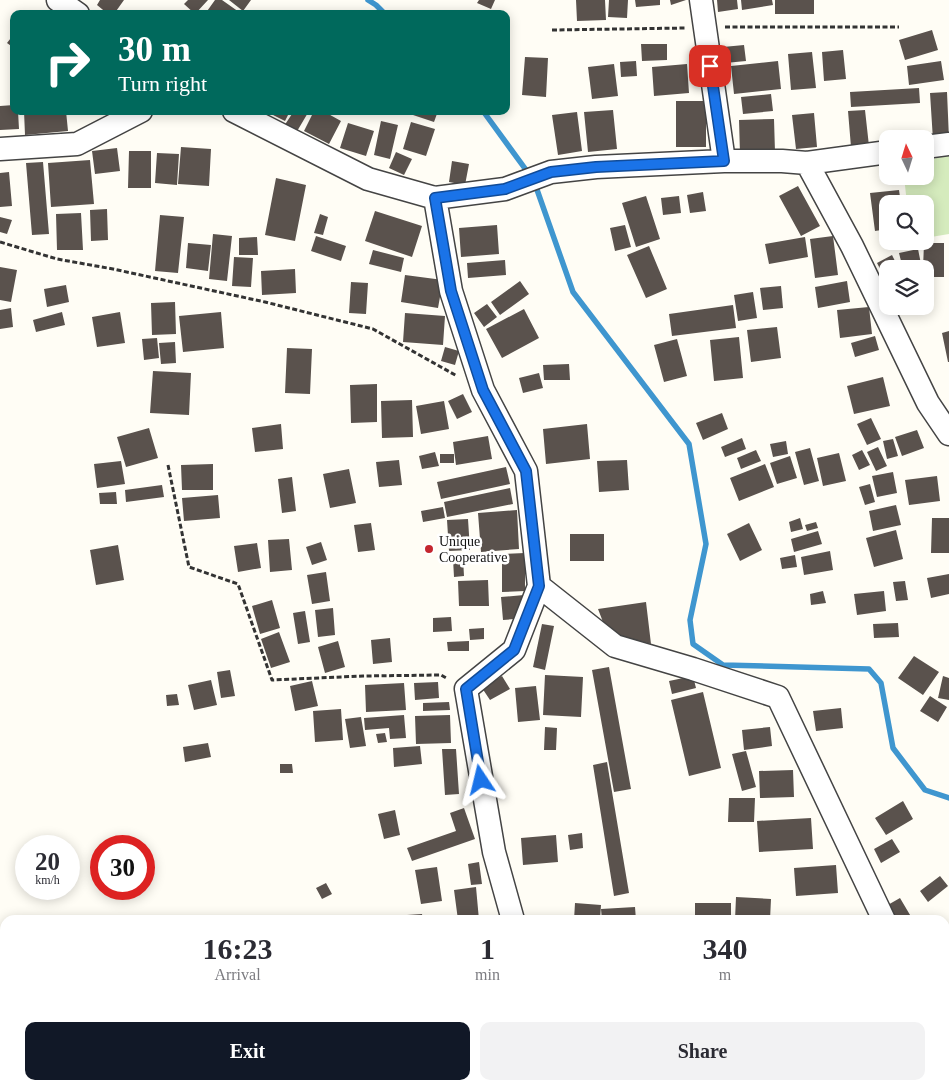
<!DOCTYPE html>
<style>
body{margin:0;font-family:"Times New Roman",serif;background:#f2f2f3;color:#2b2b33;height:100vh;display:flex;flex-direction:column;font-size:19px;white-space:nowrap}
*{box-sizing:border-box;margin:0}
p{font-size:16px;color:#7c7c81}
.icon{flex:none;width:28px;height:28px;fill:none;stroke:currentColor;stroke-width:2;stroke-linecap:round;stroke-linejoin:round}
.map{position:relative;flex:1;overflow:hidden}
.details{position:absolute;left:0px;top:915px;width:950px;height:175px;display:flex;flex-direction:column;background:#fff;border-radius:15px 15px 0 0;box-shadow:0 2px 12px #0003}
.details>*{flex:none}
.top-card{position:absolute;left:10px;top:10px;width:500px;height:105px;border-radius:10px;box-shadow:0 2px 12px #0003;background:#00695c;color:#fff;overflow:hidden}
.needle{width:32px;rotate:356deg}
.controls{position:absolute;left:879px;top:130px;display:grid;gap:10px}
.controls a{display:grid;place-items:center;width:55px;height:55px;border-radius:10px;background:#fff;box-shadow:0 2px 12px #0003;font-size:25px}
.speed{position:absolute;left:15px;top:835px;display:flex;gap:10px;font-size:25px;font-weight:700;text-align:center}
.speed>*{display:grid;place-content:center;width:65px;height:65px;border-radius:50%;background:#fff;box-shadow:0 2px 12px #0003;line-height:1}
.speed small{font-size:12px;font-weight:400}
.speed .limit{border:8px solid #d22;background:#fff;color:#111}
.pin{position:absolute;display:grid;place-items:center;width:42px;height:42px;color:#fff;margin:-21px;border-radius:10px;box-shadow:0 2px 8px #0006}
.me{position:absolute;width:55px;margin:-28px;rotate:350deg;stroke-linejoin:round;filter:drop-shadow(0 0 4px #0008)}
.turn{display:flex;align-items:center;gap:18px;height:105px;padding:0 25px;font-size:22px}
.turn .icon{width:65px;height:65px;stroke-width:2.5}
.turn b{display:block;font-size:35px;line-height:42px}
.eta{display:flex;justify-content:space-evenly;align-items:center;height:85px;text-align:center}
.eta b{font-size:30px;font-weight:700;line-height:35px}
.primary-button{display:flex;gap:10px;margin-top:auto;padding:10px 25px}
.primary-button a{flex:1;height:58px;border-radius:10px;background:#111827;color:#fff;font-size:20px;font-weight:700;line-height:58px;text-align:center}
.primary-button a+a{background:#f2f2f3;color:#2b2b33}
.map>svg:first-child{display:block}
</style>
<div class="map">
<svg width="949" height="1090" viewBox="0 0 949 1090">
<rect width="100%" height="100%" fill="#fffdf5"/>
<path fill="#d5ebbd" d="M949,155V234L925,238V204H907L904,176H925V161Z"/>
<g fill="none" stroke-linecap="round" stroke-linejoin="round">
<path stroke="#3f96cf" stroke-width="5.5" d="M368,0L376,5L385,14
M483,111L529,174
M535,184L573,292L689,444L706,544L690,620L693,644L723,665L869,669L881,683L893,748L925,790L949,798"/>
</g>
<path fill="#5a524d" d="M100,0H124L114,14H108L97,5Z
M188,0H208L195,14L184,4Z
M215,0H222L239,12L237,14H205Z
M229,0H251L243,11Z
M479,0H495L491,9L477,3Z
M576,0H605L606,20L577,21Z
M609,0H628L627,18L608,17Z
M635,0H660V5L636,7Z
M670,0H686L671,5Z
M717,0H737L738,9L718,12Z
M741,0H772L773,5L742,10Z
M775,0H814V14H775Z
M932,30L938,50L905,60L899,40Z
M14,34V48L7,43Z
M641,44H667V60L642,61Z
M744,45L746,61L725,63L723,47Z
M843,50L846,79L824,81L822,52Z
M812,52L816,88L791,90L788,54Z
M525,57L548,58L546,97L522,95Z
M636,61L637,76L621,77L620,62Z
M778,61L781,89L734,94L731,66Z
M941,61L944,80L909,85L907,66Z
M614,64L618,96L592,99L588,67Z
M687,64L689,93L654,96L652,67Z
M919,88L920,103L851,107L850,92Z
M947,92L949,139L933,140L930,93Z
M771,94L773,111L743,114L741,97Z
M676,101H706V147H676Z
M14,105V111H18L19,129L0,130V106Z
M613,110L617,149L588,152L584,112Z
M865,110L869,146L851,147L848,111Z
M24,111H66L68,131L25,135Z
M275,111H290L285,121L273,115Z
M294,111H309L296,133L284,126Z
M314,111H323L341,121L329,144L304,131Z
M414,111H438L434,122L413,115Z
M577,112L582,151L558,155L552,115Z
M814,113L817,147L796,149L792,115Z
M774,119L775,152L740,154L739,120Z
M381,121L398,125L390,159L374,155Z
M411,122L435,129L426,156L403,149Z
M348,123L374,131L366,156L340,148Z
M181,147L211,149L209,186L178,184Z
M117,148L120,171L95,174L92,151Z
M129,151H151V188H128Z
M396,152L412,159L404,175L389,168Z
M157,153L179,154L177,185L155,183Z
M90,160L94,204L51,207L48,163Z
M452,161L469,164L465,185L449,182Z
M43,162L49,234L32,235L26,163Z
M9,172L12,206L0,207V173Z
M276,178L306,185L295,241L265,235Z
M798,186L820,226L801,236L779,196Z
M899,190L901,204H888V229L875,231L870,193Z
M703,192L706,211L690,213L687,195Z
M646,196L660,239L636,247L622,203Z
M679,196L681,213L663,215L661,198Z
M107,209L108,240L91,241L90,210Z
M375,211L422,226L412,257L365,241Z
M81,213L83,250H57L56,214Z
M320,214L328,217L323,235L314,233Z
M160,215L184,217L178,273L155,271Z
M0,217L12,220L7,234L0,232Z
M497,225L499,254L461,257L459,228Z
M625,225L631,247L615,251L610,228Z
M213,234L232,236L227,281L209,279Z
M316,236L346,246L341,261L311,251Z
M833,236L838,275L815,278L810,239Z
M257,237L258,255H239V238Z
M805,237L808,257L769,264L765,244Z
M188,243L211,245L208,271L186,268Z
M924,243H944V277H925V269H923Z
M649,246L667,289L646,298L627,255Z
M918,249L922,269H903L899,253Z
M373,250L404,258L401,272L369,264Z
M892,255L899,269H888V279L886,280L877,263Z
M234,257L253,258L251,287L232,286Z
M505,260L506,275L468,278L467,263Z
M0,267L17,270L11,302L0,300Z
M295,269L296,293L262,295L261,271Z
M405,275L443,280L438,308L401,302Z
M520,281L529,294L500,315L491,302Z
M847,281L850,302L818,308L815,287Z
M351,282L368,283L366,314L349,313Z
M66,285L69,302L47,307L44,289Z
M781,286L783,308L763,310L760,288Z
M753,292L757,318L738,321L734,295Z
M175,302L176,334L152,335L151,303Z
M487,304L497,317L484,327L474,313Z
M733,305L736,328L672,336L669,314Z
M869,307L872,334L840,338L837,310Z
M11,308L13,327L0,329V310Z
M524,309L539,338L502,358L486,329Z
M62,312L65,325L36,332L33,320Z
M120,312L125,343L97,347L92,317Z
M221,312L224,348L183,352L179,316Z
M405,313L445,316L443,345L403,342Z
M777,327L781,358L751,362L747,330Z
M949,331V362H948L942,333Z
M875,336L879,350L855,357L851,343Z
M739,337L743,378L714,381L710,340Z
M157,338L159,358L144,360L142,339Z
M677,339L687,376L664,382L654,345Z
M175,342L176,363L161,364L159,343Z
M445,347L459,351L455,365L441,361Z
M287,348L312,349L310,394L285,393Z
M569,364L570,380H544L543,365Z
M153,371L191,373L189,415L150,413Z
M539,373L543,388L523,393L519,378Z
M883,377L890,406L854,414L847,386Z
M377,384V422L351,423L350,385Z
M463,394L472,412L457,419L448,401Z
M412,400L413,437L382,438L381,401Z
M444,401L449,429L421,434L416,406Z
M722,413L728,429L703,440L696,423Z
M871,418L881,439L867,445L857,424Z
M281,424L283,449L255,452L252,428Z
M587,424L590,459L546,464L543,429Z
M149,428L158,458L126,467L117,437Z
M917,430L924,448L902,456L895,437Z
M488,436L492,459L456,465L453,442Z
M742,438L746,449L725,457L721,447Z
M893,439L898,456L887,459L883,441Z
M786,441L788,454L773,457L770,444Z
M878,447L887,466L876,471L867,452Z
M810,448L819,481L804,485L795,452Z
M756,450L761,461L741,469L737,458Z
M862,450L870,465L859,470L852,455Z
M435,452L439,466L422,469L419,456Z
M839,453L846,481L823,486L817,458Z
M440,454H454V463H440Z
M790,456L797,478L777,484L770,463Z
M399,460L402,485L379,487L376,462Z
M627,460L629,490L599,492L597,461Z
M121,461L125,484L97,488L94,464Z
M213,464V490H182L181,465Z
M765,464L774,487L739,501L730,478Z
M506,467L510,484L441,499L437,482Z
M349,469L356,503L330,508L323,474Z
M893,472L897,493L877,497L872,476Z
M937,476L940,501L909,505L905,480Z
M292,477L296,511L282,513L278,479Z
M870,484L875,502L865,505L859,487Z
M162,485L164,497L126,502L125,490Z
M510,488L513,504L447,517L444,502Z
M116,492L117,504H100L99,493Z
M218,495L220,518L184,521L182,498Z
M896,505L901,525L873,531L869,511Z
M443,507L445,518L423,522L421,511Z
M517,510L519,549L481,552L478,513Z
M800,518L803,529L791,532L789,522Z
M932,518H949V553H931Z
M468,519L470,550L449,551L447,520Z
M816,522L818,528L807,531L805,525Z
M371,523L375,550L358,552L354,525Z
M749,523L762,550L740,561L727,534Z
M896,530L903,559L874,567L866,538Z
M818,531L822,544L794,552L791,539Z
M570,534H604V561H570Z
M289,539L292,570L270,572L268,540Z
M321,542L327,560L312,565L306,547Z
M257,543L261,568L238,572L234,546Z
M118,545L124,580L96,585L90,550Z
M830,551L833,570L804,575L801,557Z
M525,553V591L502,592V554Z
M795,555L797,567L782,569L780,558Z
M463,558L464,576L454,577L453,559Z
M326,572L330,601L312,604L307,575Z
M949,574V594L931,598L927,578Z
M488,580L489,606H459L458,581Z
M905,581L908,600L896,601L893,582Z
M823,591L826,603L811,605L810,594Z
M884,591L886,611L857,615L854,594Z
M524,595L526,618L503,620L501,597Z
M272,600L280,628L260,634L252,606Z
M646,602L651,644L618,635L603,622L598,609Z
M333,608L335,635L318,637L315,610Z
M305,611L310,642L298,644L293,613Z
M451,617L452,631L433,632V618Z
M898,623L899,637L874,638L873,624Z
M542,624L554,626L545,670L533,667Z
M484,628V639L470,640L469,629Z
M279,632L290,662L271,668L261,639Z
M390,638L392,662L373,664L371,640Z
M338,641L345,667L325,673L318,647Z
M469,641V651H448L447,642Z
M914,656L939,672L923,695L898,678Z
M609,667L631,789L614,792L592,670Z
M230,670L235,696L221,698L217,672Z
M545,675L583,677L581,717L543,715Z
M502,676L510,689L490,700L482,688Z
M693,676L696,688L672,694L669,681Z
M943,676L949,678V700L938,698Z
M211,680L217,705L194,710L188,685Z
M312,681L318,706L295,711L290,686Z
M438,682L439,698L415,700L414,683Z
M404,683L406,710L366,712L365,685Z
M536,686L540,720L518,722L515,688Z
M703,692L721,768L689,776L671,700Z
M177,694L179,705L167,706L166,695Z
M930,696L947,707L938,722L920,711Z
M449,702L450,710L423,711V703Z
M841,708L843,728L816,731L813,711Z
M341,709L343,740L315,742L313,711Z
M404,715L406,738L390,739L389,728L365,730L364,718Z
M450,715L451,743L416,744L415,716Z
M361,717L366,746L350,748L345,719Z
M545,727L557,728L556,750H544Z
M770,727L772,746L744,750L742,730Z
M385,733L387,742L378,743L376,734Z
M208,743L211,757L185,762L183,747Z
M420,746L422,764L394,767L393,748Z
M442,749H456L459,794L445,795Z
M746,751L756,787L742,791L732,754Z
M607,762L629,893L614,896L593,765Z
M280,764H292L293,773H280Z
M793,770L794,797L760,798L759,771Z
M729,798H755L754,822H728Z
M903,801L913,819L886,835L875,818Z
M464,808L475,839L412,861L407,848L456,831L450,813Z
M395,810L400,835L384,839L378,814Z
M811,818L813,849L759,852L757,821Z
M582,833L583,848L570,850L568,835Z
M556,835L558,862L523,865L521,838Z
M892,839L900,852L881,863L874,849Z
M479,862L482,884L471,885L468,864Z
M836,865L838,893L796,896L794,868Z
M437,867L442,901L421,904L415,870Z
M940,876L948,886L928,902L920,891Z
M326,883L332,894L322,899L316,888Z
M476,887L479,920H458L454,890Z
M736,897L771,899L770,920H735Z
M900,898L913,920H894L886,906Z
M575,903L601,905L600,920H574Z
M695,903H731V920H695Z
M635,907L636,920H602L601,909Z
M422,914L423,920H408L407,915Z
M949,952V967L945,969V954Z
M949,969V986L945,988V971Z
M949,987V1015L947,1017L945,1014V990Z
M807,1085H827V1090H807Z"/>
<g fill="none" stroke-linecap="round" stroke-linejoin="round">
<g stroke="#444" stroke-width="25">
<path id="minor" d="M58,0L78,14
M701,0L724,161
M234,111L368,179L435,198L505,189L551,172L596,167L724,161H782L807,163L888,152
M925,147L949,144
M0,149L77,144L141,111
M807,163L852,246L928,403L949,434
M435,198L451,291L483,390L526,471L539,586L514,650L466,689L494,852L513,920
M539,586L615,646L693,669L778,697L884,920
M945,1030L949,1026
M945,1072L948,1090
M568,1085L570,1090"/>
</g>
<path stroke="#333" stroke-width="3" stroke-dasharray="5 2.5" stroke-linecap="butt" d="M725,27H899
M552,30L686,28
M0,242L57,259L113,269L265,302L373,329L457,376
M168,465L189,567L238,584L272,680L363,676L441,675L448,679"/>
<use href="#minor" stroke="#fff" stroke-width="22"/>
</g>
<g fill="none" stroke-linecap="round" stroke-linejoin="round">
<g stroke="#114b97" stroke-width="12">
<path id="route" d="M481,780L466,689L514,650L539,586L526,471L483,390L451,291L435,198L505,189L551,172L596,167L724,161L710,66"/>
</g>
<use href="#route" stroke="#1a73e8" stroke-width="9"/>
</g>
<circle fill="#c4262e" stroke="#fff" stroke-width="2" cx="429" cy="549" r="5"/>
<g text-anchor="middle" dominant-baseline="central" stroke-width="5" stroke-linejoin="round" paint-order="stroke">
<g font-size="14" fill="#111" stroke="#fff" text-anchor="start">
<text x="439" y="541">Unique<tspan x="439" dy="16">Cooperative</tspan></text>
</g>
</g>
</svg>
<div class="controls">
<a><svg class="needle" viewBox="-14 -14 28 28"><path d="M0-13l5 13h-10z" fill="#e53935"/><path d="M0 13l5-13h-10z" fill="#7c7c81"/></svg></a>
<a><svg class="icon" aria-label="search" viewBox="0 0 24 24"><circle cx="10" cy="10" r="6"/><path d="M15 15l6 6"/></svg></a>
<a><svg class="icon" aria-label="layers" viewBox="0 0 24 24"><path d="M12 4l9 5-9 5-9-5zM3 14l9 5 9-5"/></svg></a>
</div>
<div class="speed"><div>20<small>km/h</small></div><div class="limit">30</div></div>
<div class="pin" style="left:710px;top:66px;background:#d93025"><svg class="icon" aria-label="arrive" viewBox="0 0 24 24"><path d="M6 21V4h12l-3 4 3 4H6"/></svg></div>
<svg class="me" style="left:481px;top:780px" viewBox="-20 -20 40 40"><path d="M0-17L14 15 0 8-14 15z" fill="#1a73e8" stroke="#fff" stroke-width="4"/></svg>
<div class="top-card">
<div class="turn"><svg class="icon" aria-label="right" viewBox="0 0 24 24"><path d="M7 20v-9h11M14 6l5 5-5 5"/></svg><div><b>30 m</b>Turn right</div></div>
</div>
<section class="details">
<div class="eta">
<div><b>16:23</b><p>Arrival</p></div>
<div><b>1</b><p>min</p></div>
<div><b>340</b><p>m</p></div>
</div>
<div class="primary-button"><a>Exit</a><a>Share</a></div>
</section>
</div>
